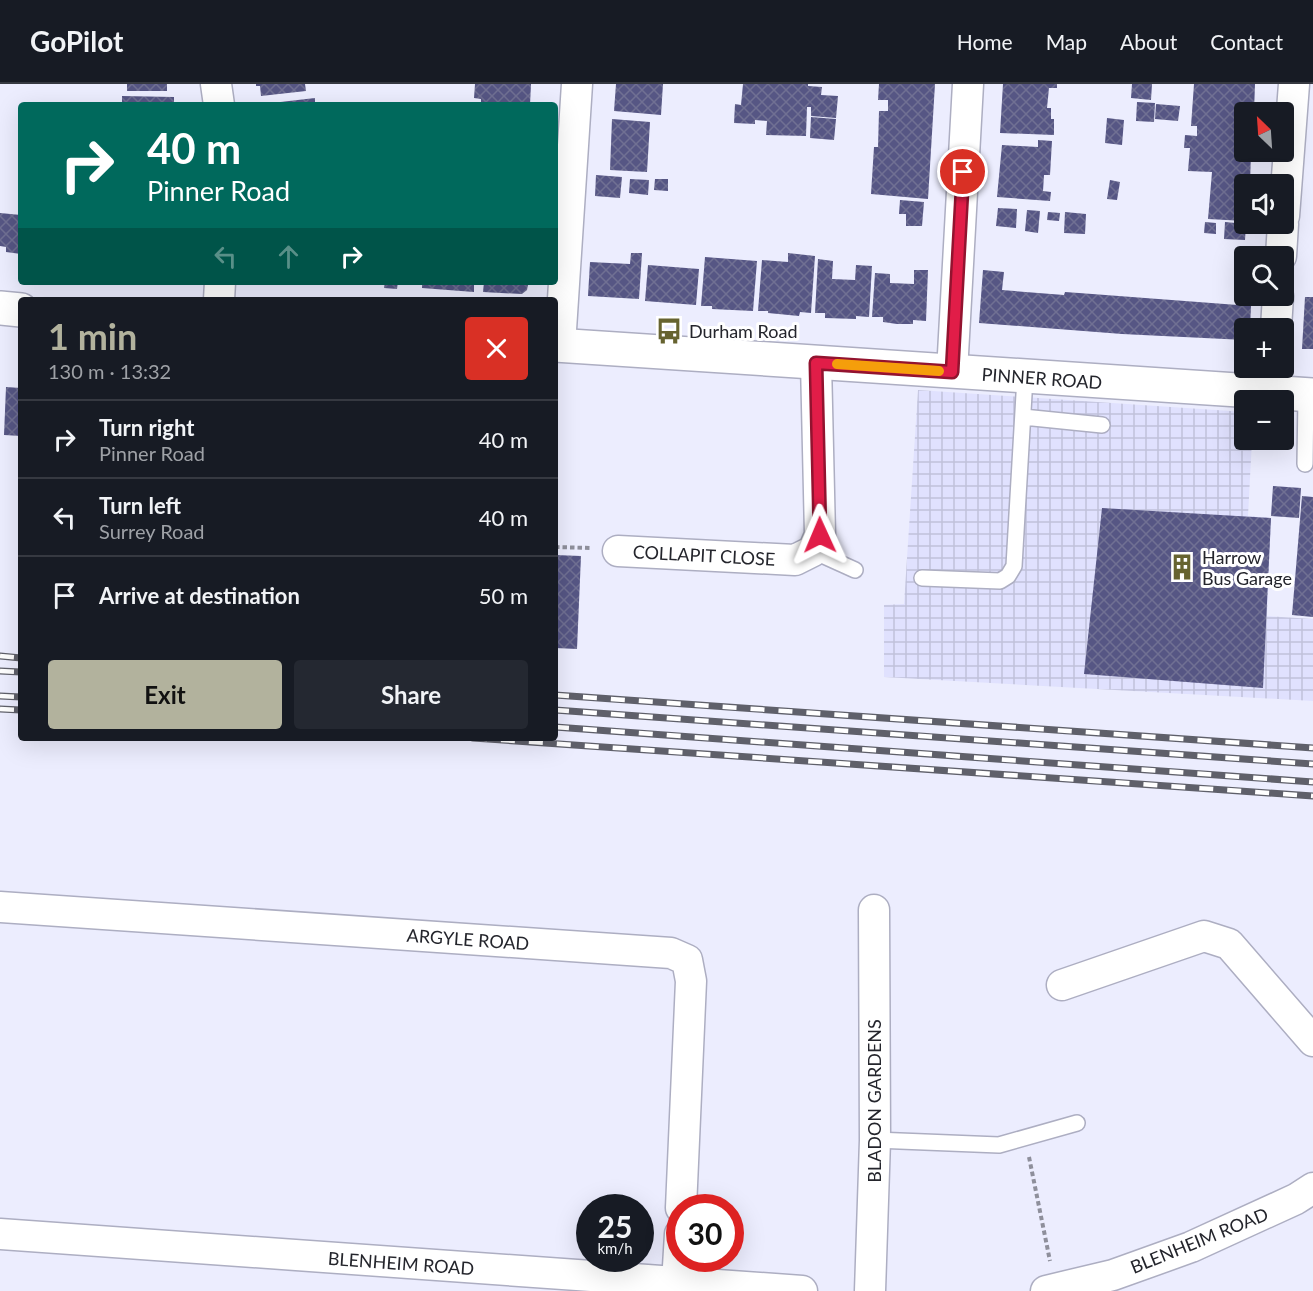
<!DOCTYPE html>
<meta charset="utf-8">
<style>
body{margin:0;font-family:Lato,sans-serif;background:#242831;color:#f1f3f6;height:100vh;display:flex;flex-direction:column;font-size:22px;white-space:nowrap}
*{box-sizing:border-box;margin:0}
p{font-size:20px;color:#9ea1a6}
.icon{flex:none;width:33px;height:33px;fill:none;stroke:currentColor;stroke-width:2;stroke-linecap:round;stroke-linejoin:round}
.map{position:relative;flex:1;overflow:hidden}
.side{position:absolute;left:18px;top:213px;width:540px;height:444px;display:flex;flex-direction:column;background:#171b24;border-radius:6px;box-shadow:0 6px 24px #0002}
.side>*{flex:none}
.guide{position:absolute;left:18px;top:18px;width:540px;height:183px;border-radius:6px;box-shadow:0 6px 24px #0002;background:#00695c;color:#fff;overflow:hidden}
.needle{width:39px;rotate:335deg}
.buttons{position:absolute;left:1234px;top:18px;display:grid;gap:12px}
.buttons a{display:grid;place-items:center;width:60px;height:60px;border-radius:6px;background:#171b24;box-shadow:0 6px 24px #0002;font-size:30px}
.speed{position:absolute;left:576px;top:1110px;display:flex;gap:12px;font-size:30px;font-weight:700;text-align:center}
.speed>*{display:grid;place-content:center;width:78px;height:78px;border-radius:50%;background:#171b24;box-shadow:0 6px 24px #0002;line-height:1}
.speed small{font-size:15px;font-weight:400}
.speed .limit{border:9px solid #d22;background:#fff;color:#111}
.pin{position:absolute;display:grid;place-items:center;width:51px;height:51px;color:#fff;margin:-26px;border:3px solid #fff;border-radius:50%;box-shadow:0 2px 6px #0007}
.me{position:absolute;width:66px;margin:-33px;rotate:359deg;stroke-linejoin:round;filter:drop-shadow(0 0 4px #0008)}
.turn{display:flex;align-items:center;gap:21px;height:126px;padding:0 30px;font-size:27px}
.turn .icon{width:78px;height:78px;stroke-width:2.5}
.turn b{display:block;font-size:42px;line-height:51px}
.lanes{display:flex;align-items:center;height:57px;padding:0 30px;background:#0003;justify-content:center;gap:30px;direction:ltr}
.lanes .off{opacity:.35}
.round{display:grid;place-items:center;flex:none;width:63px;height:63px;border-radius:6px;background:#242831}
.overview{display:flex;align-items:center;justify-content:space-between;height:102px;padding:0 30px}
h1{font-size:36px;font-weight:700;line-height:45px;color:#b2b29d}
.button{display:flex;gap:12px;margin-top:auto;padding:12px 30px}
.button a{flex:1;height:69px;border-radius:6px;background:#b2b29d;color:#111;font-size:24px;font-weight:700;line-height:69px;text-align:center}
.button a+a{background:#242831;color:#f1f3f6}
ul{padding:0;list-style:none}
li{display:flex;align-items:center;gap:18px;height:78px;padding:0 30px;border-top:2px solid #363941}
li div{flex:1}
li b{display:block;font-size:22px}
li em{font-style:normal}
header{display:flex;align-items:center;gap:36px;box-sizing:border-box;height:84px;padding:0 30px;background:#171b24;border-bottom:2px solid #363941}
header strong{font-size:28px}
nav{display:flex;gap:33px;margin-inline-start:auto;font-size:21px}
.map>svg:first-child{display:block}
</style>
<header>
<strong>GoPilot</strong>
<nav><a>Home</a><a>Map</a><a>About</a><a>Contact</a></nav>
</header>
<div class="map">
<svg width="1313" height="1207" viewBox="0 0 1313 1207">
<defs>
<pattern id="industrial-grid" width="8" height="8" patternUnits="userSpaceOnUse" patternTransform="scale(1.5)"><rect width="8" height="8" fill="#e0e1fe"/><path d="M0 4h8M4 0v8" fill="none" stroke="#c0c1da"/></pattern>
<pattern id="building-cross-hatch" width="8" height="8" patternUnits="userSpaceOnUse" patternTransform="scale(1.5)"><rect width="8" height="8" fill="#565684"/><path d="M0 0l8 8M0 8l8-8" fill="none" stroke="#707093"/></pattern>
</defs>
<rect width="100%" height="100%" fill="#ecedfe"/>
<path fill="url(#industrial-grid)" d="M918,306L1245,328V356H1252L1248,432L1271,434L1267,532L1313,535V617L884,593V521L904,520Z"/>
<path fill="url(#building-cross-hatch)" d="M127,0H167V7H127Z
M256,0H305L306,7L261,12L260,2H256Z
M475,0H531L530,21H481V15L474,14Z
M616,0H663L661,31L614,27Z
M743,0H808V2L822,3L821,11L838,12L836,34L811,32V23H807L806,52L766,51L767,37L755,36V40L734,39L735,20L741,21Z
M879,0H935L928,115L871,110L874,63H878L879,27H888V16H878Z
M1003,0H1057V4H1049L1047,24H1051V35H1054V51L1000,49Z
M1132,0H1152L1151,16L1131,14Z
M1194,0H1255L1254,28H1245V68H1251L1250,100H1245V137L1208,135L1212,88L1188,87L1190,64H1184L1185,51L1197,52V42H1191Z
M122,12L174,13V21H122Z
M315,14V21H263V20Z
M1137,18L1155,19L1154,38L1136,37Z
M1156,20L1180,22L1178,37L1155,35Z
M811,33L836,35L834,56L810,54Z
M1107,34L1124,36L1122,61L1105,59Z
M612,35L650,38L647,88L610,86Z
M1038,56L1052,57L1050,91H1044L1043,107L1051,108L1050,117L997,113L1002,61L1038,63Z
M596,91L622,93L620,114L595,112Z
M630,95L649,96L648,111L629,109Z
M655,95H668V107L654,106Z
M1110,96L1120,98L1117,116L1107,115Z
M900,116L924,118L922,142H906V130H899Z
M998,124L1017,125L1016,144L996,142Z
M1027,126L1040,127L1038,149L1025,147Z
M1048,128L1060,129L1059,137L1047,136Z
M1065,128L1086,130L1085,150L1064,149Z
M0,129L21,131V170L6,168V163L0,162Z
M1205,138L1216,139V150L1204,149Z
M1225,138L1246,140L1245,156L1224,155Z
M631,169H642L639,215L588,212L590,178L630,180Z
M788,169L815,172L811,229L800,228L799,232L768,229V227H758L762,176L788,178Z
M705,173L757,177L753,227L712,225V222H701Z
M818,175L833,177L832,195L855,196L856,181L872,182L869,233L856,232V235L825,234V229H815Z
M648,181L699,185L696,221L645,217Z
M914,186H928L926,237L913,236V240H897L883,238V233H872L875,189L890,190V199L914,200Z
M983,186L1004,188L1002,206L1064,211L1065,208L1079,209L1251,222L1250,244H1245V256L1122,250L979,239Z
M385,198H398L397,205L384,204Z
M422,198H474V208L422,204Z
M484,198H525L528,201L527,206L522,210L483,208Z
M1305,213H1313V265H1302Z
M6,303L21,304V352L4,351Z
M1273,402L1301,404L1299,434L1271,432Z
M1302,412L1313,413V533L1292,531Z
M1102,424L1271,434L1263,604L1084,590Z
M555,471L581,472L577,565L555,564Z"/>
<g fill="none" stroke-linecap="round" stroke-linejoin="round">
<g stroke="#adaec2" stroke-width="18">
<path id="lane" d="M1023,333L1102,341
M1305,380L1306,310
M813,467L855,486
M922,494L1000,497L1008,492L1014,482L1025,293
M875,1056L999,1061L1077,1039"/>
</g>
<g stroke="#adaec2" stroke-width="33">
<path id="street" d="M216,0L219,21
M1284,132L1294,0
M1281,172L1283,140
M219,216L220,198
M1276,244L1278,212
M560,261L577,0
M952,288L968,0
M1272,309L1273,284
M618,467L795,476L813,467L820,451L816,279
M0,823L671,869L687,876L691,897L681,1124
M1062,901L1204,852L1229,860L1313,957
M0,1150L802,1207
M677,1199L680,1150
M870,1207L875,1056L874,826
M1046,1207L1113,1191L1191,1163L1296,1115L1313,1104"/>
</g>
<g stroke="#adaec2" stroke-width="36">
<path id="primary" d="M0,224L21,226
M555,261L1313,311"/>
</g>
<path stroke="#8e8f9b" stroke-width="4" stroke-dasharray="4.5 3" stroke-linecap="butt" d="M555,463L591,464
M1029,1073L1050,1177"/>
<use href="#lane" stroke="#fff" stroke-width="15"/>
<use href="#street" stroke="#fff" stroke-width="30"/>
<use href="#primary" stroke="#fff" stroke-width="33"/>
<g stroke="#5f606a" stroke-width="7">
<path id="rail" d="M0,572L21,574
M0,587L21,588
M555,611L1313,664
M0,612L21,613
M0,625L21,626
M555,626L1313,680
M555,643L1313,698
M473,654L1313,712"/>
</g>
<use href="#rail" stroke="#fff" stroke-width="4.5" stroke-dasharray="14" stroke-linecap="butt"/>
</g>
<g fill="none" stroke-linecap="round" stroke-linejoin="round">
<g stroke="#92132f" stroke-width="15">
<path id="route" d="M820,451L816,279L952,288L963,88"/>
</g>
<use href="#route" stroke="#e11d48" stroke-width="10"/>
<path stroke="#f59e0b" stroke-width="10" d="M837,280L939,287"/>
</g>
<defs>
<g id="bus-bare" transform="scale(2.07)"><path d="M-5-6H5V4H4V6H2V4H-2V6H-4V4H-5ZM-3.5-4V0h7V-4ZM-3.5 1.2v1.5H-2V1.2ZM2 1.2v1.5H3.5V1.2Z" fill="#666330" stroke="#fff" stroke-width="2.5" paint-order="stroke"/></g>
<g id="building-bare" transform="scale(2.07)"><path d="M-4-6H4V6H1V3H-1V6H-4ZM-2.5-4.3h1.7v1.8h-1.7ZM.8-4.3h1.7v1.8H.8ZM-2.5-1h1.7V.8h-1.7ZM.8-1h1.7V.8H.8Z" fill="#666330" stroke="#fff" stroke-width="2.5" paint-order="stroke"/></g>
</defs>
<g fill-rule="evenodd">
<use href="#bus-bare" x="669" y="247"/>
<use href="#building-bare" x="1182" y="483"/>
</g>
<g text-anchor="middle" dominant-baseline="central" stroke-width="6" stroke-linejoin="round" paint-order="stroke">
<g font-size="18" fill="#24252c" stroke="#fff" text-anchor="start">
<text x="689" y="247">Durham Road</text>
<text x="1202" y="473">Harrow<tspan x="1202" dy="21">Bus Garage</tspan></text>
</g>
<g font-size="18" fill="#24252c" stroke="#fff">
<text transform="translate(1042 294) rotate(4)">PINNER ROAD</text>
<text transform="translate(704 471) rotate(3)">COLLAPIT CLOSE</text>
<text transform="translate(468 855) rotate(4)">ARGYLE ROAD</text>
<text transform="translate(874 1017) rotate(-90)">BLADON GARDENS</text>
<text transform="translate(1199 1156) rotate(-22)">BLENHEIM ROAD</text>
<text transform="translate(401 1179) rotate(4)">BLENHEIM ROAD</text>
</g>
</g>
</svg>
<div class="buttons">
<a><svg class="needle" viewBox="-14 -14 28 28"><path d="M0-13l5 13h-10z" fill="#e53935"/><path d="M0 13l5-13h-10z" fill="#9ea1a6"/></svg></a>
<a><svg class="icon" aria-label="sound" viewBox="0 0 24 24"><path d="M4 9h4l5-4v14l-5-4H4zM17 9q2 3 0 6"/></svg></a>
<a><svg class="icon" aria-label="search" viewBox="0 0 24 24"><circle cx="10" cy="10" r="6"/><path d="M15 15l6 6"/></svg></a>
<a>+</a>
<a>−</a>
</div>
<div class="speed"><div>25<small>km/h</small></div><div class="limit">30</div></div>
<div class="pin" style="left:963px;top:88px;background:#d93025"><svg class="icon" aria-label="arrive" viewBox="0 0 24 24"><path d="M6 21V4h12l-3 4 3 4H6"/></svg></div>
<svg class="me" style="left:820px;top:451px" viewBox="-20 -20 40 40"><path d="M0-17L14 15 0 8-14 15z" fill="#e11d48" stroke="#fff" stroke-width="4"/></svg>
<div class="guide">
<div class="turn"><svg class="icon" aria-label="right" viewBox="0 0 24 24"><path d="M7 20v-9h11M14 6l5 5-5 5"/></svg><div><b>40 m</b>Pinner Road</div></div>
<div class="lanes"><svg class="icon off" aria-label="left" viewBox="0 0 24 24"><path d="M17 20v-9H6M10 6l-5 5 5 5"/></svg><svg class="icon off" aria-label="ahead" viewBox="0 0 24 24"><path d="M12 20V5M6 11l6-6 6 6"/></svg><svg class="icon" aria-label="right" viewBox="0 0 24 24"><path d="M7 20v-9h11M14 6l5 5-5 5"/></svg></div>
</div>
<section class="side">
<div class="overview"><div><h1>1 min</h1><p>130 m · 13:32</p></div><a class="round" style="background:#d93025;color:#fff"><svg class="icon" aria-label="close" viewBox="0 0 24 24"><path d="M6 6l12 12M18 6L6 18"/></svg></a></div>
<ul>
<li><svg class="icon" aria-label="right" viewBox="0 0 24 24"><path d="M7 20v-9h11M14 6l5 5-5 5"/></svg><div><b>Turn right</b><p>Pinner Road</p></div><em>40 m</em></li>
<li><svg class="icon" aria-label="left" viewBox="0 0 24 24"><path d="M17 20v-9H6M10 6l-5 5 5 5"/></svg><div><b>Turn left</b><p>Surrey Road</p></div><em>40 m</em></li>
<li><svg class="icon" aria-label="arrive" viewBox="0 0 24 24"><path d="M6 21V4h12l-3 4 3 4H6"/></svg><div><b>Arrive at destination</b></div><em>50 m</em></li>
</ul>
<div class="button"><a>Exit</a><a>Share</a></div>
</section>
</div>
